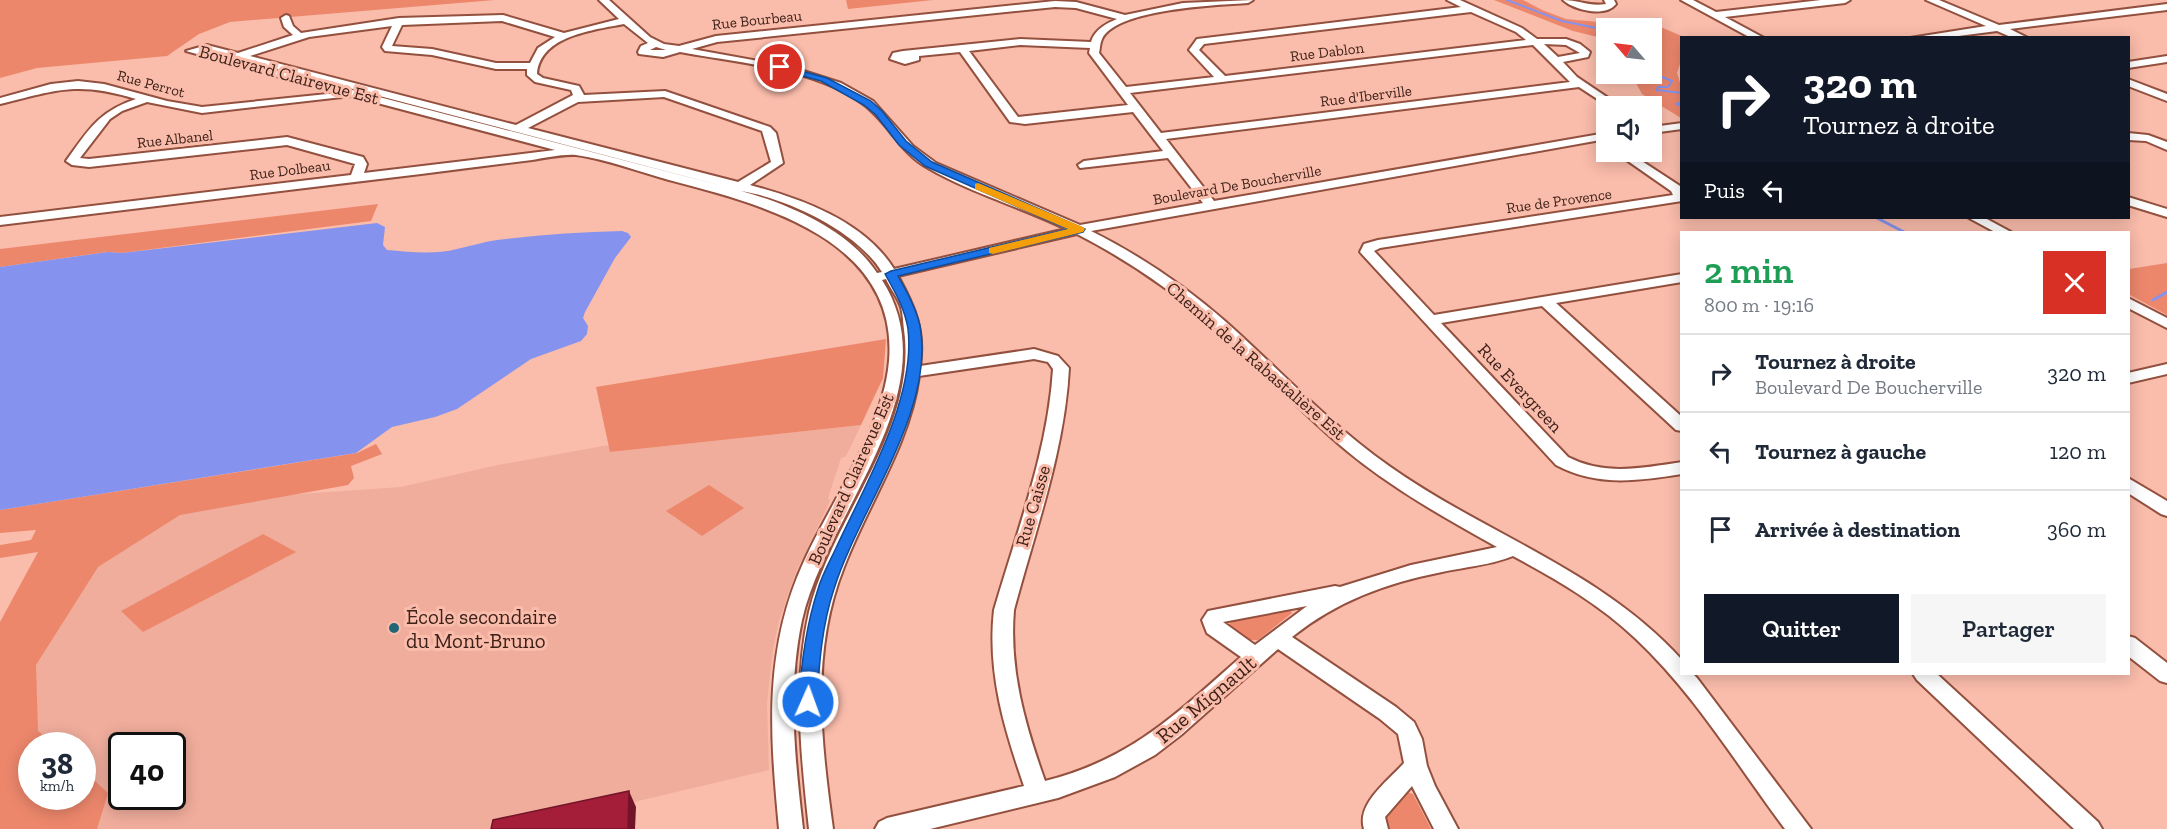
<!DOCTYPE html>
<html lang="fr">
<meta charset="utf-8">
<style>
body{margin:0;font-family:"Zilla Slab",serif;background:#f6f6f7;color:#1f2937;height:100vh;display:flex;flex-direction:column;font-size:22px;white-space:nowrap}
*{box-sizing:border-box;margin:0}
p{font-size:20px;color:#747a83}
.icon{flex:none;width:33px;height:33px;fill:none;stroke:currentColor;stroke-width:2;stroke-linecap:round;stroke-linejoin:round}
.map{position:relative;flex:1;overflow:hidden}
.sheet{position:absolute;left:1680px;top:231px;width:450px;height:444px;display:flex;flex-direction:column;background:#fff;border-radius:0px;box-shadow:0 3px 15px #0003}
.sheet>*{flex:none}
.guide{position:absolute;left:1680px;top:36px;width:450px;height:183px;border-radius:0px;box-shadow:0 3px 15px #0003;background:#111827;color:#fff;overflow:hidden}
.needle{width:39px;rotate:298deg}
.tools{position:absolute;left:1596px;top:18px;display:grid;gap:12px}
.tools a{display:grid;place-items:center;width:66px;height:66px;border-radius:0px;background:#fff;box-shadow:0 3px 15px #0003;font-size:30px}
.speed{position:absolute;left:18px;top:732px;display:flex;gap:12px;font-size:30px;font-weight:700;text-align:center}
.speed>*{display:grid;place-content:center;width:78px;height:78px;border-radius:50%;background:#fff;box-shadow:0 3px 15px #0003;line-height:1}
.speed small{font-size:15px;font-weight:400}
.speed .limit{border:3px solid #111;border-radius:9px;background:#fff;color:#111}
.pin{position:absolute;display:grid;place-items:center;width:51px;height:51px;color:#fff;margin:-26px;border:3px solid #fff;border-radius:50%;box-shadow:0 2px 6px #0007}
.me{position:absolute;width:66px;margin:-33px;rotate:2deg;stroke-linejoin:round;filter:drop-shadow(0 0 4px #0008)}
.turn{display:flex;align-items:center;gap:21px;height:126px;padding:0 24px;font-size:27px}
.turn .icon{width:78px;height:78px;stroke-width:2.5}
.turn b{display:block;font-size:42px;line-height:51px}
.then{display:flex;align-items:center;height:57px;padding:0 24px;background:#0003;gap:12px;font-size:22px}
.round{display:grid;place-items:center;flex:none;width:63px;height:63px;border-radius:0px;background:#f6f6f7}
.summary{display:flex;align-items:center;justify-content:space-between;height:102px;padding:0 24px}
h1{font-size:36px;font-weight:600;line-height:45px;color:#1e9e55}
.action{display:flex;gap:12px;margin-top:auto;padding:12px 24px}
.action a{flex:1;height:69px;border-radius:0px;background:#111827;color:#fff;font-size:24px;font-weight:600;line-height:69px;text-align:center}
.action a+a{background:#f6f6f7;color:#1f2937}
ul{padding:0;list-style:none}
li{display:flex;align-items:center;gap:18px;height:78px;padding:0 24px;border-top:2px solid #e0e1e3}
li div{flex:1}
li b{display:block;font-size:22px}
li em{font-style:normal}
.map>svg:first-child{display:block}
</style>
<div class="map">
<svg width="2167" height="829" viewBox="0 0 2167 829">
<rect width="100%" height="100%" fill="#fabcab"/>
<path fill="#f0ad9c" fill-rule="evenodd" d="M861,425L846,456L841,458L828,498L830,501L796,572L779,621L773,649L767,703L769,770L519,829H0V636L70,533L286,495L401,487L498,465L609,445L611,452ZM32,746H82V796H32ZM122,746H172V796H122Z"/>
<path fill="#ec876c" d="M0,0H495L230,22L199,34L167,56L37,68L0,78Z
M846,0H933L848,9Z
M1494,0H1523L1542,10L1566,19L1663,28L1684,37L1682,38L1681,61L1677,73L1681,86V118L1642,94L1632,76L1636,74H1652V28H1606V39L1573,31Z
M378,204L371,221L122,253L107,252L0,267V249Z
M2167,263V315L2128,294L2129,269Z
M886,339L883,378L861,425L610,452L596,387Z
M376,444L382,454L351,466L354,478L348,485L180,515L98,567L36,665L38,731L55,745L32,746V796H82L83,770L108,793L97,829H0V622L38,552L0,558V545L31,540L36,530L0,533V510L357,453Z
M709,485L744,508L702,536L666,511Z
M263,534L296,552L143,632L121,611Z
M1286,610H1290L1292,613L1258,640H1247L1228,626L1232,621Z
M1407,792L1413,794L1431,829H1388L1384,821L1385,816Z"/>
<path fill="#8593ee" d="M377,223L385,227L383,245L387,250C410,252 434,255 457,249C471,246 483,242 497,240C539,235 581,232 622,231L628,233L631,237L615,258L585,312L583,318L588,326L587,334L581,341L531,359L457,409L435,417L392,427L356,453L0,510V267L108,252L122,253Z"/>
<g fill="none" stroke-linecap="round" stroke-linejoin="round">
<path stroke="#8593ee" stroke-width="2" d="M1507,0L1562,21L1606,30
M1652,44L1661,51L1652,52
M1652,73L1672,81L1668,87H1658L1656,90L1682,93
M1682,102L1676,104L1682,106"/>
<path stroke="#8593ee" stroke-width="3" d="M1877,218L1904,232
M2153,300L2167,292"/>
<g stroke="#93503e" stroke-width="4">
<path id="minor" d="M599,0H609L650,37L664,44L679,46L716,36L1055,1L1076,2L1125,15L1183,3L1253,0L1248,3C1217,5 1116,9 1102,39C1100,43 1100,49 1099,53L1126,87L1214,77L1189,50L1197,39L1461,7L1447,0H1460L1522,28L1537,39H1566L1580,44L1590,52L1588,57L1563,62L1577,77L1620,106H1608L1579,87L1166,139L1214,201L1606,133V139L1091,231C1139,255 1185,286 1226,322C1280,370 1329,424 1389,466C1485,534 1601,570 1682,660V674H1693L1697,678L1811,829H1785C1737,765 1694,693 1635,638C1599,604 1556,579 1513,556C1492,565 1465,567 1442,572C1386,583 1337,601 1292,637L1396,707L1414,722L1422,739L1427,766L1435,786L1458,829H1434L1412,786L1385,817L1388,829H1364C1356,804 1388,781 1404,763L1398,734L1380,719L1278,649L1181,735L1155,755L1115,777L1058,798L930,829H875L879,822L887,818L1024,786C1004,728 987,672 994,610C1017,531 1048,451 1053,369L1048,362L1034,359L919,376C910,444 868,504 844,567C810,652 821,740 833,829H809C801,756 793,684 809,612C831,518 918,430 904,330C903,323 903,314 901,307C898,298 890,288 886,279L882,280C952,389 826,514 802,620C787,690 795,759 803,829H779C770,733 763,649 805,559C833,498 883,429 889,361C899,239 761,204 669,180C640,172 606,159 576,155C562,154 545,158 532,160C495,165 458,169 421,174C281,191 140,208 0,225V217L351,175L355,164L287,145L89,167L72,165L66,161C89,129 98,112 136,99C77,81 57,90 0,104V98L51,84L78,81L104,84L167,101L202,107L337,93L186,51L207,45L238,53L293,35L284,27L281,18L286,15L289,16L293,26L301,33L399,18L503,15L564,33L619,19ZM1055,7L1076,8L1117,19C1107,23 1094,30 1091,42L1020,39L903,51L893,53L890,59L905,64L919,60V56L960,52L1010,122L1025,124L1133,112L1163,151L1084,161L1078,165L1080,168L1168,158L1203,203L1080,225L936,163L913,146L873,101L841,83L791,67L692,49L717,42ZM1471,12L1516,32L1526,40L1225,76L1199,50L1204,44ZM502,21L555,37L538,48L530,63H496L432,49L392,46L402,25ZM624,24L648,43L641,46L638,52L639,54L663,57L680,52C738,63 815,68 863,104C888,122 900,153 928,168C971,193 1021,207 1066,229L894,269C864,221 802,199 750,185L783,163L776,133L770,127L665,91L584,95L579,86L543,78L537,74C540,35 595,30 624,24ZM392,26L382,47L385,51L432,55L496,69H527V75L535,82L571,90L573,95L516,125L250,56L309,37ZM1544,44L1566,45L1580,53L1558,57ZM1020,45L1090,48L1089,53L1128,105L1018,117L969,51ZM1533,45L1570,82L1161,133L1130,93ZM656,47L666,50H650ZM205,51H207L233,59ZM239,59L730,188L237,60ZM351,96L555,150L364,173L367,164L363,157L287,137L89,159L80,158L110,119L122,111L147,102L202,113ZM664,97L762,131L771,162L738,182L528,128L578,102ZM741,191C786,198 857,231 882,272L877,273C849,230 789,204 741,191ZM1077,234C1126,259 1171,290 1213,326C1259,366 1300,412 1347,451C1393,489 1445,518 1497,547L1411,565L1340,587L1335,586L1208,611L1202,620L1207,633L1241,657C1176,714 1132,759 1045,781C1025,725 1009,670 1014,610C1035,531 1065,450 1069,368L1058,356L1034,349L920,366C925,330 915,307 898,276ZM1307,606L1255,645L1223,622Z
M1563,0C1579,0 1590,7 1606,4L1604,0H1614L1616,4C1605,18 1574,10 1563,0Z
M1681,0H1693L1716,12L1821,0H1850L1845,3L1725,17L1764,38H1751Z
M1926,0H1939L1999,25L2167,4V10L2010,29L2028,38H2013L1997,31L1943,38H1910L1986,26Z
M2167,56V62L2128,68V62Z
M2128,79L2167,94V101L2128,86Z
M1682,123V129L1652,133V127Z
M2128,133L2148,135L2167,142V150L2146,141L2128,140Z
M1615,152H1628L1680,186L1682,201L1380,248L1374,251L1434,315L1682,274V282L1556,303L1682,417V431L1676,430L1542,306L1441,323L1568,457C1605,476 1642,468 1682,462V474C1637,481 1597,487 1556,465L1360,252L1364,244L1378,240L1673,195L1671,191Z
M2128,197L2167,209V217L2128,205Z
M1969,218H1985L2011,232H1995Z
M2128,298L2167,318V328L2128,308Z
M2167,364V374L2128,383V373Z
M2128,478L2167,501V516L2161,514L2128,493Z
M2128,636L2135,638L2167,663V683L2160,681L2128,656Z
M1913,674H1937L2098,822L2102,829H2074L1917,680Z"/>
</g>
<use href="#minor" fill="#fff" fill-rule="evenodd"/>
</g>
<path fill="#731529" d="M629,791L636,807L635,829H628Z"/>
<path fill="#a41e3a" stroke="#731529" stroke-width="1.5" d="M629,791L628,829H491L493,820Z"/>
<path fill="#1a73e8" stroke="#114b97" stroke-width="1.5" d="M780,65L827,78L871,101L882,111L906,141L932,162L1085,229L1083,232L898,276C907,292 916,308 920,326C936,410 858,511 834,589C822,625 819,664 817,702L815,707L808,709L802,707L799,702C801,663 806,626 818,589C822,575 830,561 836,548C865,485 916,399 908,329C905,309 895,292 885,274L891,271L1068,229L925,166L899,145L876,115L864,105L821,81L777,69V66Z"/>
<path fill="#f59e0b" d="M978,183L1083,227L1085,229L1083,232L993,254L989,253V248L1068,229L975,189V184Z"/>
<circle fill="#206676" stroke="#fabcab" stroke-width="2" cx="394" cy="628" r="6"/>
<g text-anchor="middle" dominant-baseline="central" stroke-width="6" stroke-linejoin="round" paint-order="stroke">
<g font-size="15" fill="#3e2119" stroke="#fabcab">
<text transform="translate(757 20) rotate(-6)">Rue Bourbeau</text>
<text transform="translate(1327 52) rotate(-7)">Rue Dablon</text>
<text transform="translate(151 84) rotate(15)">Rue Perrot</text>
<text transform="translate(1366 96) rotate(-7)">Rue d'Iberville</text>
<text transform="translate(175 139) rotate(-6)">Rue Albanel</text>
<text transform="translate(290 170) rotate(-7)">Rue Dolbeau</text>
<text transform="translate(1237 185) rotate(-10)">Boulevard De Boucherville</text>
<text transform="translate(1559 201) rotate(-8)">Rue de Provence</text>
</g>
<g font-size="18" fill="#3e2119" stroke="#fabcab">
<text transform="translate(289 75) rotate(15)">Boulevard Clairevue Est</text>
<text transform="translate(1256 361) rotate(41)">Chemin de la Rabastalière Est</text>
<text transform="translate(1520 388) rotate(47)">Rue Evergreen</text>
<text transform="translate(851 479) rotate(-66)">Boulevard Clairevue Est</text>
<text transform="translate(1033 506) rotate(-74)">Rue Caisse</text>
</g>
<g font-size="21" fill="#3e2119" stroke="#fabcab" text-anchor="start">
<text x="406" y="616">École secondaire<tspan x="406" dy="24">du Mont-Bruno</tspan></text>
</g>
<g font-size="21" fill="#3e2119" stroke="#fabcab">
<text transform="translate(1206 699) rotate(-40)">Rue Mignault</text>
</g>
</g>
</svg>
<div class="tools">
<a><svg class="needle" viewBox="-14 -14 28 28"><path d="M0-13l5 13h-10z" fill="#e53935"/><path d="M0 13l5-13h-10z" fill="#747a83"/></svg></a>
<a><svg class="icon" aria-label="sound" viewBox="0 0 24 24"><path d="M4 9h4l5-4v14l-5-4H4zM17 9q2 3 0 6"/></svg></a>
</div>
<div class="speed"><div>38<small>km/h</small></div><div class="limit">40</div></div>
<div class="pin" style="left:780px;top:67px;background:#d93025"><svg class="icon" aria-label="arrive" viewBox="0 0 24 24"><path d="M6 21V4h12l-3 4 3 4H6"/></svg></div>
<svg class="me" style="left:808px;top:702px" viewBox="-20 -20 40 40"><circle r="17" fill="#1a73e8" stroke="#fff" stroke-width="3"/><path d="M0-11L8 9 0 5-8 9z" fill="#fff"/></svg>
<div class="guide">
<div class="turn"><svg class="icon" aria-label="right" viewBox="0 0 24 24"><path d="M7 20v-9h11M14 6l5 5-5 5"/></svg><div><b>320 m</b>Tournez à droite</div></div>
<div class="then">Puis<svg class="icon" aria-label="left" viewBox="0 0 24 24"><path d="M17 20v-9H6M10 6l-5 5 5 5"/></svg></div>
</div>
<section class="sheet">
<div class="summary"><div><h1>2 min</h1><p>800 m · 19:16</p></div><a class="round" style="background:#d93025;color:#fff"><svg class="icon" aria-label="close" viewBox="0 0 24 24"><path d="M6 6l12 12M18 6L6 18"/></svg></a></div>
<ul>
<li><svg class="icon" aria-label="right" viewBox="0 0 24 24"><path d="M7 20v-9h11M14 6l5 5-5 5"/></svg><div><b>Tournez à droite</b><p>Boulevard De Boucherville</p></div><em>320 m</em></li>
<li><svg class="icon" aria-label="left" viewBox="0 0 24 24"><path d="M17 20v-9H6M10 6l-5 5 5 5"/></svg><div><b>Tournez à gauche</b></div><em>120 m</em></li>
<li><svg class="icon" aria-label="arrive" viewBox="0 0 24 24"><path d="M6 21V4h12l-3 4 3 4H6"/></svg><div><b>Arrivée à destination</b></div><em>360 m</em></li>
</ul>
<div class="action"><a>Quitter</a><a>Partager</a></div>
</section>
</div>
